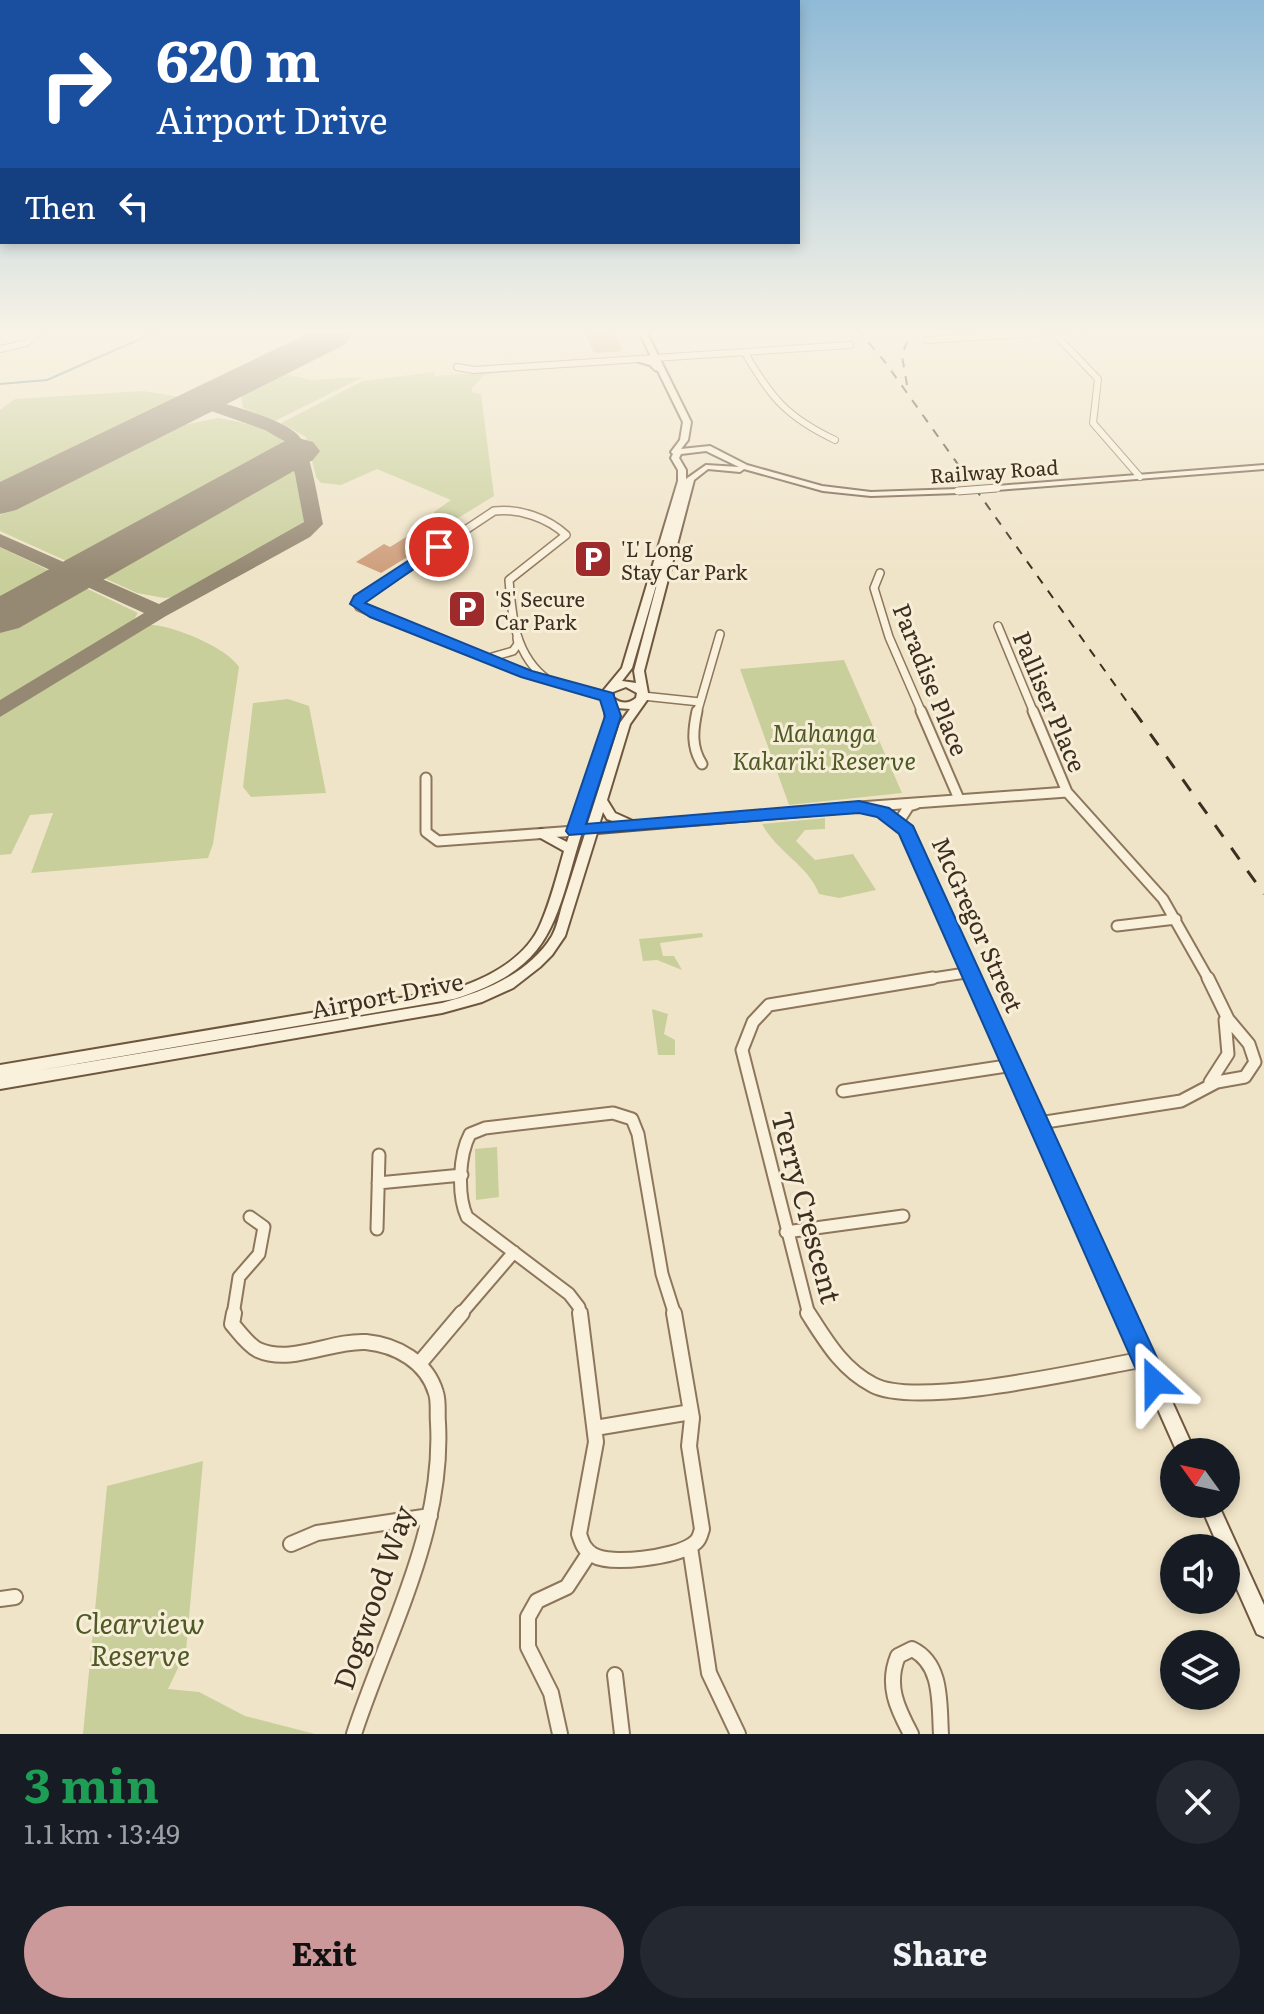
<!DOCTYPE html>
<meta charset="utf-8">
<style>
body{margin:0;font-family:Literata,serif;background:#242831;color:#f1f3f6;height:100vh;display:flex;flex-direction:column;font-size:30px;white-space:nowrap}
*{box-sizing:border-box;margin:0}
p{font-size:26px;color:#9ea1a6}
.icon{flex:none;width:44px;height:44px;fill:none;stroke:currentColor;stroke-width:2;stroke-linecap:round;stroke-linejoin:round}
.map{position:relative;height:1734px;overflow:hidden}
.panel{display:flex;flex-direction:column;background:#171b24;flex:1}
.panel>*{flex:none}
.guide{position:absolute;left:0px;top:0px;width:800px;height:244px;box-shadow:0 4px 12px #0003;background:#1a4fa0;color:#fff;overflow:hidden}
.needle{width:52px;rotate:303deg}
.fabs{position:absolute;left:1160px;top:1438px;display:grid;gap:16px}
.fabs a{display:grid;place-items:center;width:80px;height:80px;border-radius:50%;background:#171b24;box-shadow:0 4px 12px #0003;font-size:40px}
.pin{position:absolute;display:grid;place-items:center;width:68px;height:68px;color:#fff;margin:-34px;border:4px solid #fff;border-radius:50%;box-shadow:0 2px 8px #0007}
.me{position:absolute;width:88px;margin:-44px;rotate:336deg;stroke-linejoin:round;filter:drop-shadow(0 0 6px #0008)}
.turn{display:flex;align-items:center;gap:28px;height:168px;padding:0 24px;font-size:36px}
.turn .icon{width:104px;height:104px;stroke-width:2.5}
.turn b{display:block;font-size:56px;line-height:68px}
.then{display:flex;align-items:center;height:76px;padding:0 24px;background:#0003;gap:16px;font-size:30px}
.round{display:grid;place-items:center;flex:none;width:84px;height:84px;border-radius:42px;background:#242831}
.overview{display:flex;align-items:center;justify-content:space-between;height:136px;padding:0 24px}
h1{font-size:48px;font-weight:700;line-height:60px;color:#1e9e55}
.primary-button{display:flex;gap:16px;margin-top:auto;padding:16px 24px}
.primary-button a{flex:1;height:92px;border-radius:48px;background:#cc999b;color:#111;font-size:32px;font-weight:700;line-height:92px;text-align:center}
.primary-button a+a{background:#242831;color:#f1f3f6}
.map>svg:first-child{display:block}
</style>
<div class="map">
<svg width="1264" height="1734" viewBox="0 0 1264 1734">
<rect width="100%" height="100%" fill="#f0e4c8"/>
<path fill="#c9cf9b" d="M526,370L484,375L472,388V392L481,394L494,496L458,518L434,515V512L451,500L377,469L341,485L321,483L316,477L306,437L281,423L363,381L434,372L435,376Z
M281,373L312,380L363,377L275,421L243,408L241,395Z
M143,391L180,397L0,485V410L15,399Z
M218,418C233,420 274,429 283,441C295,457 301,502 304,522L292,532L175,597L164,598L137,593L0,531V515L13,507L173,427Z
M0,547L138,613L131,624L0,705Z
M150,625C170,624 228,648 239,667L213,844L208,858L31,873L53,813L30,815L11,854L0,855V716Z
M844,660L902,793L789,805L740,669Z
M288,699L309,706L326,793L251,797L243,787L253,703Z
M825,818V829L805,830L796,841L815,860L853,854L876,890L839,898L819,894C809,866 776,851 762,824Z
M702,933L703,937L660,943L663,956H674L682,970L657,960L643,961L639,939Z
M652,1009L668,1014L664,1034L675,1040V1055H658Z
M497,1147L499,1197L476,1200L475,1149Z
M203,1461L186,1651L168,1689L199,1692L245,1716L315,1734H83L107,1486Z"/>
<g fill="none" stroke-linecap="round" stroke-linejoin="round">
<path stroke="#6f938a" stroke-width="2" d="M0,384L47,380L163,329"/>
<path fill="#968974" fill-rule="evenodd" d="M200,397C223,403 282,418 298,435C310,447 319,505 323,524L310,537L166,616L0,717V700L144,613L0,547V534L159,604L304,522L295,474L284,441L265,430L194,405L192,402Z"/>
<path fill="#968974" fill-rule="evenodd" d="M317,329H347L351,336L346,344L16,510L0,514V482Z
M298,438L313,442L320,451L313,460L19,628L0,633V596L283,442Z"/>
</g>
<path fill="#cf9f7d" d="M583,329H614L622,351L594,353Z
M411,534L424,540L407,550L414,553L381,573L356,562L384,544L390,547Z"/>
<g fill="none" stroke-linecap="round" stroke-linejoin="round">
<g stroke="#8d765c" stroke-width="8">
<path id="street-far4" d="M1053,332L1098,379L1093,423L1140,477
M927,340L1098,329
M0,349L26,343L42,329
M745,353C771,398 787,417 835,440
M457,367L474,370L850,345"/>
</g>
<g stroke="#8d765c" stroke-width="10">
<path id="street-far3" d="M880,573L874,588L889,637L922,713
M998,626L1034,713
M492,657L513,651L518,644L517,638
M548,680C515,656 512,618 509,580L566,535C548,518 519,508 494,511L357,602L359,607L375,614L527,674L607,697
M643,696L700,702
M697,713L720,634"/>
</g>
<g stroke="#8d765c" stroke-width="13">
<path id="street-far2" d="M697,711C693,730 691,747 702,764
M921,711L959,799
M1033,711L1067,792L1163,899L1209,980
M426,778V832L438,841L575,831
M859,807L1067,792
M898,823L909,806L916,804
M1117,926L1176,919
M920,980L972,972"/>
</g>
<g stroke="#8d765c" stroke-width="15">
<path id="street-far1" d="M1210,1082L1228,1054L1225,1020
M843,1091L1013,1065
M1039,1123L1181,1101L1217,1082L1245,1077L1255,1062L1249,1044L1228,1019L1208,978
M378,1183L462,1175
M377,1229L379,1155
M786,1232L903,1216
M233,1315L239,1277L259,1254L264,1227L250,1217
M460,1315L514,1252
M580,1315L579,1307L569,1294L467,1217C457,1195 459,1155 470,1134L485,1128L613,1113L632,1119L638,1134L662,1274L675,1315
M809,1315L742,1050L753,1022L769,1005L933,978"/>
</g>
<g stroke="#8d765c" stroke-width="18">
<path id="street" d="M234,1313L232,1324C239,1332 248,1345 258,1350C292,1365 331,1340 366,1342C397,1345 427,1362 436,1393C439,1402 437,1414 438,1423C444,1533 387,1633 354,1734
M580,1313L596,1442L579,1534C582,1543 584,1550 593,1555C611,1566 675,1557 692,1545C699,1541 700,1536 702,1529L689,1446L692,1418L674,1313
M808,1313C826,1341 842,1369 873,1385C918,1409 1089,1369 1145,1359
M419,1364L462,1313
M595,1428L691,1412
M291,1544L317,1533L430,1516
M690,1547L709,1673L738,1734
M0,1599L15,1597
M615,1675L622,1734
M560,1734L551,1693L528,1647V1617L537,1601L567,1587L588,1555
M911,1734C897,1708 886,1685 898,1656L912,1649C943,1664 939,1704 941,1734"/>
</g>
<g stroke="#6f573f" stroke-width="4">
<path id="secondary" d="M638,329H645L691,422L688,440L681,449L710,446L747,465L822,486L871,492L958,489L962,491L958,493L871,496L823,491L744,469L740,472L708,469L694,480L644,671L648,693L647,700L630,724L607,800L615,813L635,822L859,803L887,809L911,828L1195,1452H1177L902,833L879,815L859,811L597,833L565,936L552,955L540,967L513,988L482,1002L442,1013L0,1089V1065L454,989C488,978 527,958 541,923C551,900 557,875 564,851L537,836L535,833L541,829L567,842L606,721L603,691L622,668L678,481V470L671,458L673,454L671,452L680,440L683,422L658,371L655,370L650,365L633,360L636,358L653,361ZM706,451L739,467L706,465L686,479V470L679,458L681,454ZM662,565L634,671L636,683L622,681L632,668ZM626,687L637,693L636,698C628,704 622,704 613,698V692ZM616,708L630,709L620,723L587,826H584L616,721ZM603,812L607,819L618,823L599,825ZM585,834C577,858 570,882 562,906C559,916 557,927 552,936C529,974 483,992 442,1003L35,1071L454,999C553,968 554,924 581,835Z
M1264,465V469L997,490L993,488L997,486Z
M1200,1504H1218L1264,1605V1637L1257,1634L1226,1564V1548H1219Z"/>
</g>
<use href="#street-far4" stroke="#faf1dc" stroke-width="6"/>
<use href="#street-far3" stroke="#faf1dc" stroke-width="7"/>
<use href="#street-far2" stroke="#faf1dc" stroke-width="9"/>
<use href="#street-far1" stroke="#faf1dc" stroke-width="11"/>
<use href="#street" stroke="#faf1dc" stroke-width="14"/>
<use href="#secondary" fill="#faf1dc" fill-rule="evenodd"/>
<path stroke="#3d2e20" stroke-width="2" stroke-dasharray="9 9" stroke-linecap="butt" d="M857,329L885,362L1135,713
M907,385L902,356L911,329"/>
<path stroke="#3d2e20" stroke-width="3" stroke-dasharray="14 14" stroke-linecap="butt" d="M1134,711L1264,894"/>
<g stroke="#6f573f" stroke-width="9" stroke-linecap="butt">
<path id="secondary-bridge" d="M958,491L997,488"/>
</g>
<use href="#secondary-bridge" stroke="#faf1dc" stroke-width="7"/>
</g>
<linearGradient id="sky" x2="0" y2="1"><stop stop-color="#8fbad6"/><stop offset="0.58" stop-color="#f8f3e6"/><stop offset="1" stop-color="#f8f3e6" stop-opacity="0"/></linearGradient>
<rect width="1264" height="572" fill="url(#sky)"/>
<path fill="#1a73e8" stroke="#114b97" stroke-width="2" d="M434,544L445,547L365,603L532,671L613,693L621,716L586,824L859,801L889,808L913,826L1164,1373L1168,1382L1164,1392L1155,1395L1146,1392L899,834L877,817L859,813L569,835L566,831L605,716L600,700L521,677L370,617L350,604L354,596Z"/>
<defs>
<g id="parking-square" transform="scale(2)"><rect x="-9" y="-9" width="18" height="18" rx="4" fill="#9e2a2b" stroke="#f7eed8"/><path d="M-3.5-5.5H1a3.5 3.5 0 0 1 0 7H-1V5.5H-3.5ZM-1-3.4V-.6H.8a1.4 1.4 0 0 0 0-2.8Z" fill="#fff"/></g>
</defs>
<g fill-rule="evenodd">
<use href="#parking-square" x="593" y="559"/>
<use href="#parking-square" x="467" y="609"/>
</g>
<g text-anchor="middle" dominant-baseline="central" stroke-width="6" stroke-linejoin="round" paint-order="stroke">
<g font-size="20" fill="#3d2e20" stroke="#f7eed8">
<text transform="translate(994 470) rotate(-4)">Railway Road</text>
</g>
<g font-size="20" fill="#3d2e20" stroke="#f7eed8" text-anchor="start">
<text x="621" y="548">'L' Long<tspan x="621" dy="23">Stay Car Park</tspan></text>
<text x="495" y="598">'S' Secure<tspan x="495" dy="23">Car Park</tspan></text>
</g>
<g font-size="24" fill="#3d2e20" stroke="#f7eed8">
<text transform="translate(932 679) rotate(68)">Paradise Place</text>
<text transform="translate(1051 701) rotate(67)">Palliser Place</text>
<text transform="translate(979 924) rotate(66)">McGregor Street</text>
<text transform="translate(387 994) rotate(-11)">Airport Drive</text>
</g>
<g font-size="24" font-style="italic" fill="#4d5a26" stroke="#f7eed8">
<text x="824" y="731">Mahanga<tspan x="824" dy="28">Kakariki Reserve</tspan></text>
</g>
<g font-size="28" fill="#3d2e20" stroke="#f7eed8">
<text transform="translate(808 1207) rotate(75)">Terry Crescent</text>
<text transform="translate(372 1597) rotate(-71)">Dogwood Way</text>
</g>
<g font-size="28" font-style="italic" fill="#4d5a26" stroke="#f7eed8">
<text x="140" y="1622">Clearview<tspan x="140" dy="32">Reserve</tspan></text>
</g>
</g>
</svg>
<div class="fabs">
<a><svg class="needle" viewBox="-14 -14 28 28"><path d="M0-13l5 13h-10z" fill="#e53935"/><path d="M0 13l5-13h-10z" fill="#9ea1a6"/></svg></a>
<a><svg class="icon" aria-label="sound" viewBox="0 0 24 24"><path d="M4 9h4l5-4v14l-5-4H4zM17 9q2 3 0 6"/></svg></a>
<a><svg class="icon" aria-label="layers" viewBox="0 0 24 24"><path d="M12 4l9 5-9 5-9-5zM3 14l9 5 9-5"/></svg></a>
</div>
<div class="pin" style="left:439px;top:547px;background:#d93025"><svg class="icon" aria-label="arrive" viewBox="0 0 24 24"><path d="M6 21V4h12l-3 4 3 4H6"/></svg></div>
<svg class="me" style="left:1155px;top:1382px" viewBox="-20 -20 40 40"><path d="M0-17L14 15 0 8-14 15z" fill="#1a73e8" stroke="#fff" stroke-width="4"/></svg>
<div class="guide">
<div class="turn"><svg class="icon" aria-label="right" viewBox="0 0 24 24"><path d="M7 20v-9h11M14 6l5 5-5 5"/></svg><div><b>620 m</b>Airport Drive</div></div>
<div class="then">Then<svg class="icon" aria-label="left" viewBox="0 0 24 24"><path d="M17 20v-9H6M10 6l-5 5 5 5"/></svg></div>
</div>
</div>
<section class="panel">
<div class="overview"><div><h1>3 min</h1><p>1.1 km · 13:49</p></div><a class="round"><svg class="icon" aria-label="close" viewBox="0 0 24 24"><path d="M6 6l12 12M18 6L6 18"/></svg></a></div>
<div class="primary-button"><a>Exit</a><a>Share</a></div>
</section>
